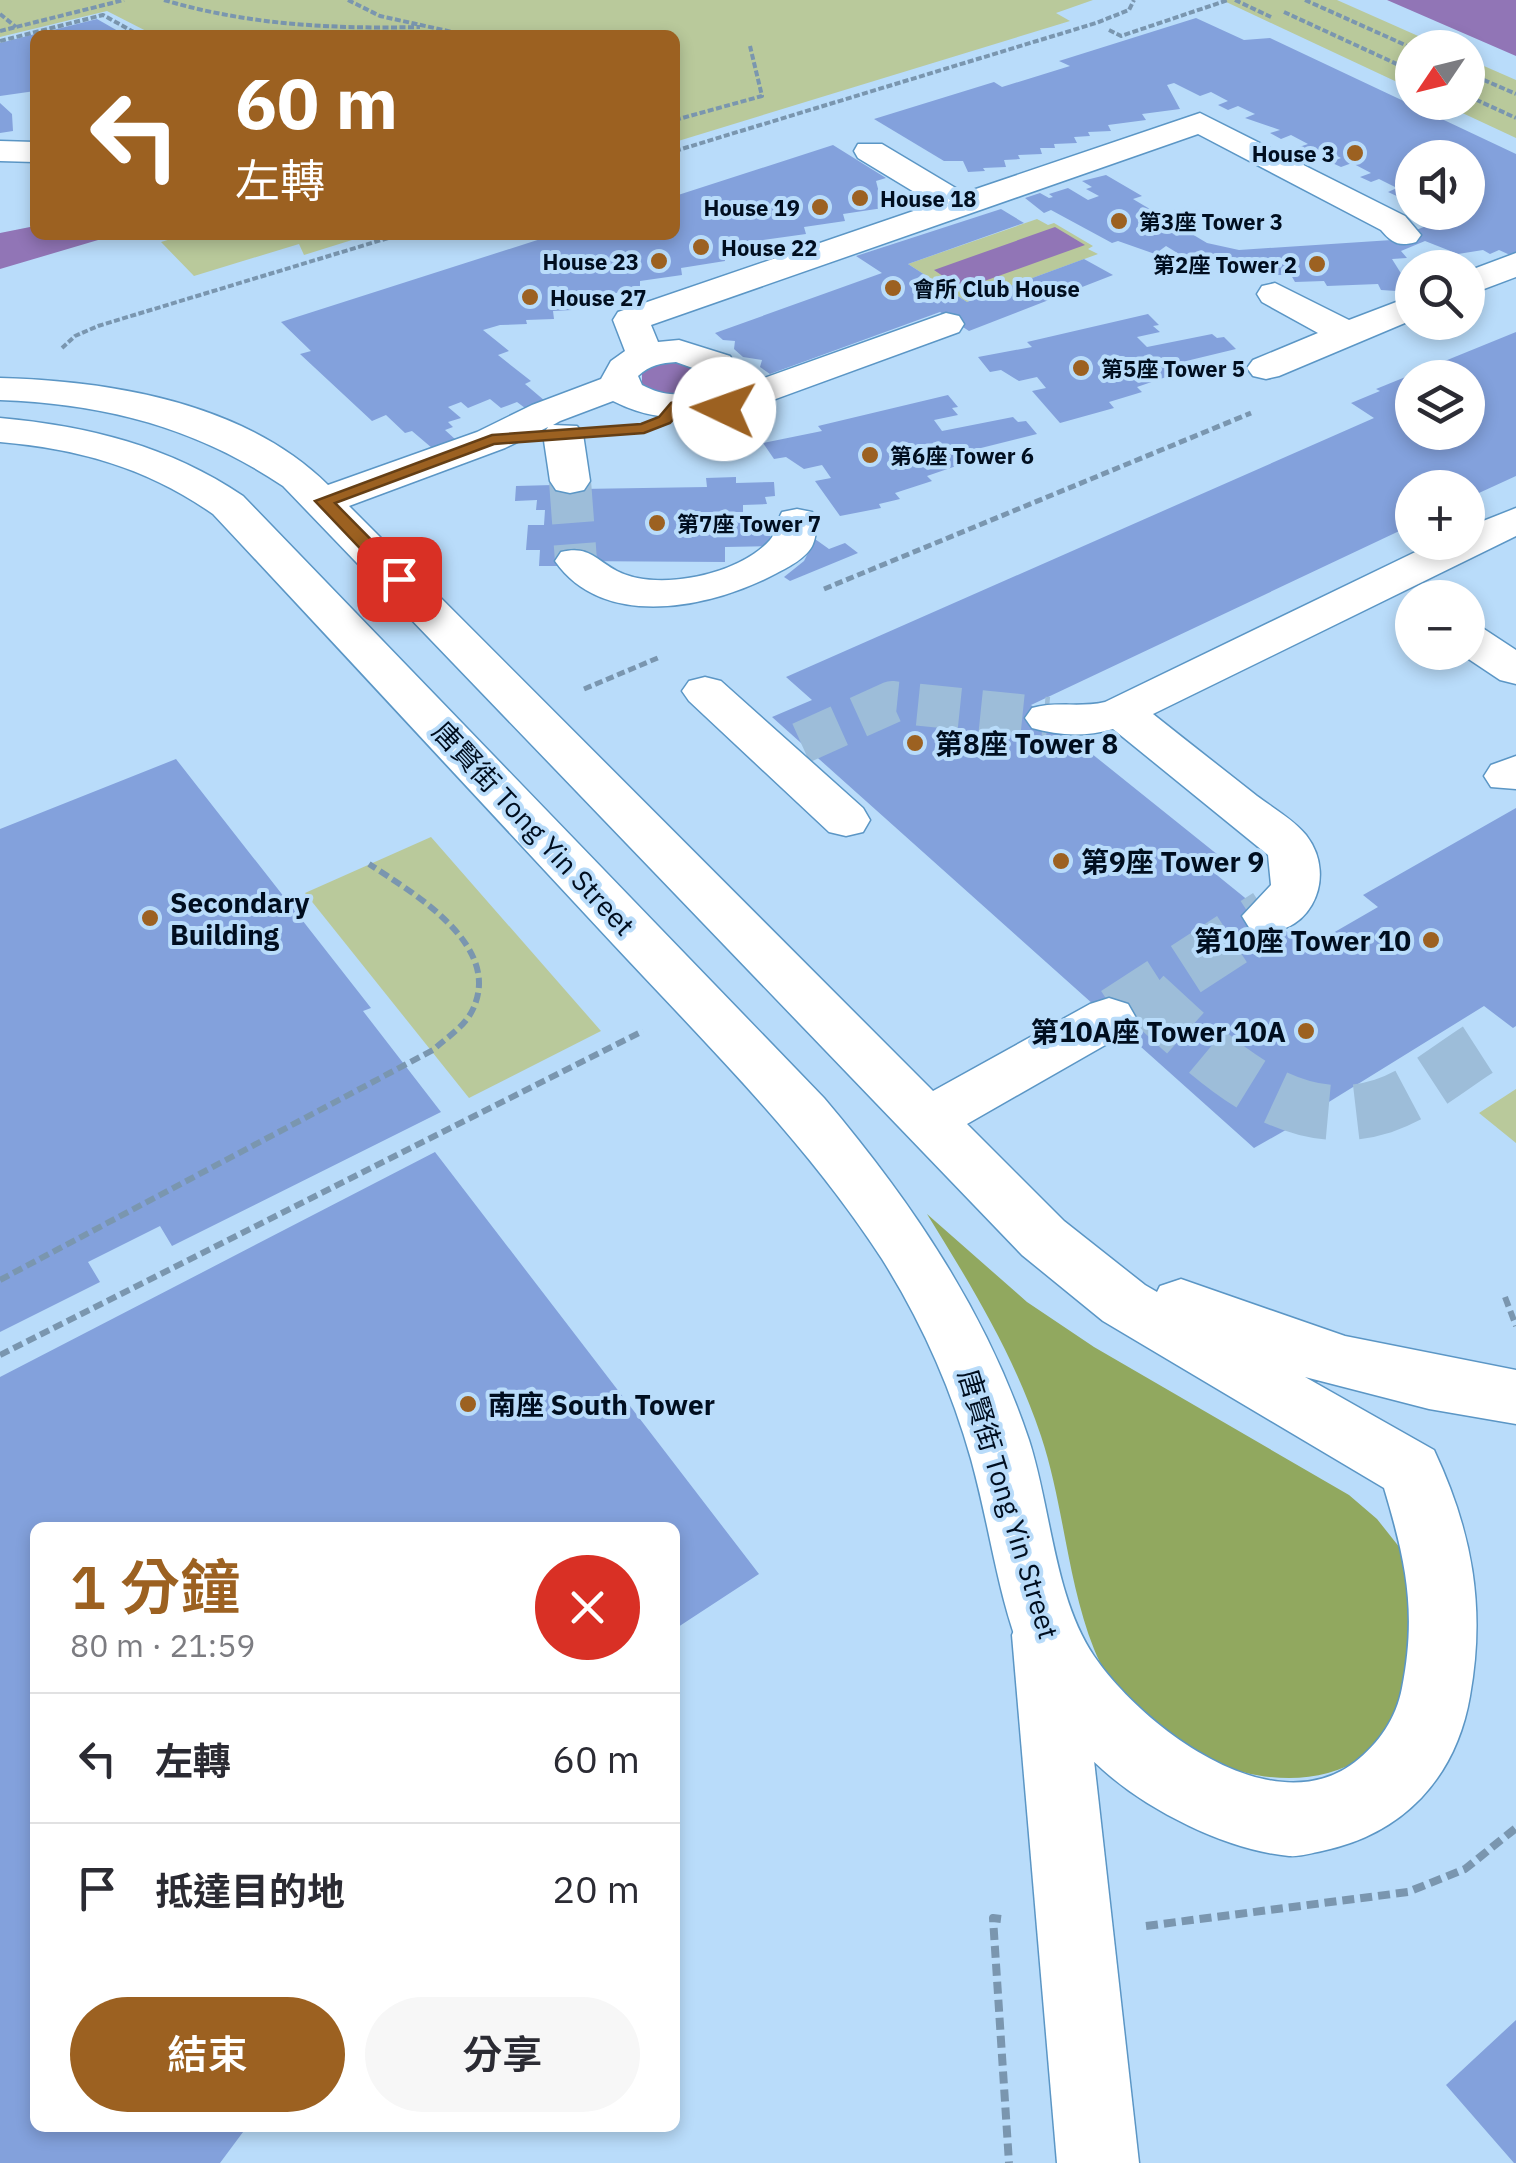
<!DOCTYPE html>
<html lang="zh-TW">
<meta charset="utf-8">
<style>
body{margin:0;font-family:"IBM Plex Sans","Noto Sans TC",sans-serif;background:#f7f7f7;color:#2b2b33;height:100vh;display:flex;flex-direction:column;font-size:38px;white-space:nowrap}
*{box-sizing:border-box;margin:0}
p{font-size:32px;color:#7c7c81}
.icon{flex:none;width:55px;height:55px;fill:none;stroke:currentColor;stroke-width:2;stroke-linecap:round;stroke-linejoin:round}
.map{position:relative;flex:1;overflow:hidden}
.panel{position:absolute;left:30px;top:1522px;width:650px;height:610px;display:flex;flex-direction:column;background:#fff;border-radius:15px;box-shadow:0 5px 15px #0003}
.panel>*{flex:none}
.guide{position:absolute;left:30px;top:30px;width:650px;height:210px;border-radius:15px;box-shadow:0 5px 15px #0003;background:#9c6121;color:#fff;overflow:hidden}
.needle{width:65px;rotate:235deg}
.buttons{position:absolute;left:1395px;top:30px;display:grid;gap:20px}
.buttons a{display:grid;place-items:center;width:90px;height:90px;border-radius:50%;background:#fff;box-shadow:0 5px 15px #0003;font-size:50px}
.pin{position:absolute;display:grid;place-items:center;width:85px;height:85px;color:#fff;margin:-42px;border-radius:20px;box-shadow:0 5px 15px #0006}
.me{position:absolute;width:110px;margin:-55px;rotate:273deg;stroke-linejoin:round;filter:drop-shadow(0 0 8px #0008)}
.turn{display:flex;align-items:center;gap:35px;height:210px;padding:0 40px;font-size:45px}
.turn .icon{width:130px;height:130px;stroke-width:2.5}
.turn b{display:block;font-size:70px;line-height:85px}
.round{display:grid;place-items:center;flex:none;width:105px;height:105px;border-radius:52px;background:#f7f7f7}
.headline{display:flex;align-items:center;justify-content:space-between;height:170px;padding:0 40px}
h1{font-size:60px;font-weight:600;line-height:75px;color:#9c6121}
.cta{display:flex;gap:20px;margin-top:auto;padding:20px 40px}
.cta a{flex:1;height:115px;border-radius:60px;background:#9c6121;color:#fff;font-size:40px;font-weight:600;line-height:115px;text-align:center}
.cta a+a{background:#f7f7f7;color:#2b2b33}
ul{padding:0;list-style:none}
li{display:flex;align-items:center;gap:30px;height:130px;padding:0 40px;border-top:2px solid #e1e1e2}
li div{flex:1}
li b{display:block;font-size:38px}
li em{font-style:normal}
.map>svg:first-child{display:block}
</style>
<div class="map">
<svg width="1516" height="2163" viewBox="0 0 1516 2163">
<rect width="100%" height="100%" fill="#b9dcfa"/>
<path fill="#b9c99b" d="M0,0H1093L1056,13L1070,21L675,142V35H154L107,11L0,37Z
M1222,0H1337L1443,47L1412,48V89Z
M1468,59L1516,80V138L1441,103L1468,102Z
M1037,219L1048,225L1054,223L1093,246L1088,249L1098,254L967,302L908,264Z
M184,235H368L304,255L299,244L194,276L161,242Z
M431,837L601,1031L469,1098L305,893Z
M1516,1089V1143L1479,1113Z"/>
<path fill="#91a85f" d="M927,1214L1027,1302L1094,1347L1349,1495L1377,1519L1400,1548L1422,1590L1421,1696C1404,1715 1386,1744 1364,1757C1273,1816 1130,1742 1094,1649C1067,1581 1064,1505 1041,1436C1014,1355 971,1285 927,1214Z"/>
<path fill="#9175b6" d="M1387,0H1516V56Z
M35,226V235H115L0,269V233Z
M1055,227L1085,245L962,289L934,270Z
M675,361L702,368L704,385C684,397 662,400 642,385V373L655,364Z"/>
<path fill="#83a1dc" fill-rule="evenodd" d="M1196,18L1244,40L1270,38L1516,154V253L1510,255L1499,250L1490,254L1483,250L1458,254L1425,241L1401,251L1407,258L1392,259L1402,275L1409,274L1412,292L1381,290L1378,284L1327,286L1324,281L1295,282L1291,275H1271L1267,268H1240L1237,260L1197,252L1184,257L1166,246L1155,254L1118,241L1112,243L1051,210L1044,213L1025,198L1040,193L1049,198L1053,197L1049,194L1068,188L1088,200L1099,196L1086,189L1092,187L1082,181L1106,175L1142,196L1133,199L1207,243L1239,250L1392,240L1426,226L1418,223L1432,217L1441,222L1457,216L1451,212H1468V158H1412V194L1401,198L1388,192L1397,188L1379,179L1371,182L1360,177L1371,173L1352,163L1341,167L1330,162L1341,158L1322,148L1310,153L1299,147L1308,144L1291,135L1281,139L1270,133L1280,130L1245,118L1255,114L1238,106L1228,110L1218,105L1228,101L1211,92L1200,96L1174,83L1167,85L1180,109L1142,114L1146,120L1108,125L1111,131L1088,132L1090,136L1074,137L1077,143L1054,144L1055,148H1040L1042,154L1018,155L1020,159L1004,160L1006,167L983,168L985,171L968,172L963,161H944L874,119L994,82L1002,87L1070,66L1059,61Z
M97,19L125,35H37V34Z
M35,34V91L0,96V43Z
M0,103L12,114L13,131L0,133Z
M833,145L886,178L876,181L883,208L843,214L845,221L804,227L806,234L763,240L765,247L740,249L741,254H724L725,261L681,268L682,275L640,281V289L598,296V304L571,305L572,310L553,311L554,319L526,320L527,324L500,325L483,330L509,351L498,355L531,381L525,384L545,401L525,408L517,402L501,408L490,399L468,408L461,402L448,407L461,418L448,422L453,427L445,430L456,440L432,448L412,431L405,433L386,415L372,421L300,354L311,351L281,322L553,235H675V196Z
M1001,209L1024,223L908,264L967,302L1084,259L1113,275L969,331L940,312L770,374L760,367L762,360L743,357L734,349L735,341L723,340L715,333L882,273L856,256Z
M1148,314L1159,325L1153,326L1160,332L1137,337L1147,347L1212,334L1217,338L1224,337L1236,349L1178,363L1181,367L1167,370L1172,375L1137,387L1142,392L1109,402L1114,408L1060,423L1032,391L1046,388L1037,377L1019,381L1001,370L990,372L978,357L1032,347L1027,342Z
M1516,332V476L1468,498V488H1412V525L1031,705L1218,855L1202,863L1307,948L1378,907L1363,895L1516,808V1026L1513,1028L1484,1006L1324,1105L1326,1107L1254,1148L772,717L812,700L786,677L1374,418L1351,403L1380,391L1376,389ZM1412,378H1468V432H1412Z
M948,395L958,407L952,408L958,415L934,420L942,431L1013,417L1018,422L1026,421L1037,434L973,450L977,454L961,457L965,463L927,476L932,481L895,493L900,499L879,504L881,508L840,516L815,481L831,478L822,465L804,469L786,457L774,459L763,443L822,431L818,426Z
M736,477V483L774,482L775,496L765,497L767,504L743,505V512H730L731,521L769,520L771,546L725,547V562L566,561V566H539L540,550H526L528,525H544L545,510H536L537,500L515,501L516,486L553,485V481L580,489L707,487L706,478Z
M815,539L829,549L845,543L858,553L790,581L784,577L804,561Z
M176,759L371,1008L363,1011L441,1112L172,1246L160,1226L88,1262L100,1282L0,1332V829Z
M435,1152L759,1574L675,1629V1528H35V2128H246L220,2163H0V1377Z
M1516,2020V2163H1514L1446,2085Z"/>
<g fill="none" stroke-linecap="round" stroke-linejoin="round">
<path stroke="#9dbdd9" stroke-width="42" stroke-dasharray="42 21" stroke-linecap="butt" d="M570,481L576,561
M801,743L892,702L1048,718"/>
<path stroke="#9dbdd9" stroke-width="55" stroke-dasharray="55 28" stroke-linecap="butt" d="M1145,996C1210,1055 1286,1137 1383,1106C1419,1094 1450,1067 1482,1047
M1116,1014L1268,916"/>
<g stroke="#5b96c5" stroke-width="3">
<path id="minor" d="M1200,113L1405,216L1421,235L1416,242C1399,247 1392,243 1381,230L1198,134L651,325L658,342L679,340L730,356L743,379L756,381L946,313L959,316L964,324L959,332L759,405C725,400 735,404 706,413C675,422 642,416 613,401L560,421L553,425L577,426L583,434L590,481L584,490L570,493L556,490L550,481L543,434L548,427L505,448L349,506L933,1091L1090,1004L1109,998L1128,1004L1136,1018L1128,1032L967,1124L1064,1221L1145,1285L1157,1292L1160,1286L1181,1279L1345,1336L1516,1370V1424L1429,1409L1305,1377L1434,1450C1472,1531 1486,1607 1470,1696C1456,1778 1403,1834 1322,1851C1312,1853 1299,1857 1289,1856C1226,1850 1149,1811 1103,1770C1001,1679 1004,1579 971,1459C951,1388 921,1321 882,1259C807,1143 707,1045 613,944C480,801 347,657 213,514C147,468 80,449 0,442V418C88,426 169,446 243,496L824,1098C911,1201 986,1311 1029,1440C1051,1508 1054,1597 1094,1656C1142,1726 1272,1826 1355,1762C1379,1743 1396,1719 1402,1688C1417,1612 1406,1561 1384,1488L1103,1321L1022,1255L283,486C195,427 105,404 0,400V378C112,381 245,403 328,485L477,432L532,405L601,379L611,361L625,351L613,320L618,312L934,204L858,158L854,151L858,144H882L964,193ZM676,362L701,371L702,384C683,399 663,396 642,385L638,376C650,365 661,363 676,362Z
M0,141L35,142V162L0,161Z
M1516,253V277L1468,295V271Z
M1275,283L1349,320L1412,296V320L1279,376L1266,379L1253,376L1247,368L1253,360L1318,333L1262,302L1257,294L1262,286Z
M1516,508V536L1153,714C1188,742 1223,769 1257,796C1273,808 1294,820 1306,835C1341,880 1305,945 1250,929L1242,916L1271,885L1268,855L1113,729C1085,737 1060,736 1032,728L1025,718L1032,708C1056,701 1080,708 1105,702L1436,542H1468V527Z
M797,509L812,512L818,521C816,528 816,537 813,544C808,557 789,567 777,573C714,607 604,632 555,561L561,552C588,545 595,559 617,571C657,592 739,575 770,540C776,533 777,521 782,512Z
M1468,626L1484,629L1516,650V684L1500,680L1458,652H1468Z
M705,677L721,681L863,808L870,820L863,832L846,836L829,832L689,701L682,691L689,681Z
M1516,756V789L1491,787L1484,776L1491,765Z"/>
</g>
<g stroke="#5b96c5" stroke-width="3">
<path id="major" d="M1046,1603L1070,1612L1080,1635L1139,2163H1057L1012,1635L1022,1612Z"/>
</g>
<path stroke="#7a96af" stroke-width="4" stroke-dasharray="6 2.5" stroke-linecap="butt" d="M164,0C248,25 333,29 420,27
M348,0L380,16L466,35
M1235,0L1271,17
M1305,0L1412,48
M1284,12L1412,71
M0,14L16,27
M1109,30L1121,36L1228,0
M0,31L124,0
M0,41L103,15L139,35
M1468,73L1516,94
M1468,96L1516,118
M675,120L762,96L750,46
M675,151L1096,23L1129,10L1134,0
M62,348L75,336L98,326L398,235"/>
<path stroke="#7a96af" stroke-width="5" stroke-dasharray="8 4" stroke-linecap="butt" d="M824,589L1251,413
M584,689L660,657"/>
<path stroke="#7a96af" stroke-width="6" stroke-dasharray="10 5" stroke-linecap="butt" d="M0,1280L433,1050C446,1038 464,1027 472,1011C505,946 413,893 369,864
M1505,1297L1516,1326
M0,1355L643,1031"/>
<path stroke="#7a96af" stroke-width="8" stroke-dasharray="12 6" stroke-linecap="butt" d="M1001,1919L993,1918L1009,2163
M1146,1926L1408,1892L1465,1869L1516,1828"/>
<use href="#minor" fill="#fff" fill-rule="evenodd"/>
<use href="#major" fill="#fff" fill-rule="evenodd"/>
</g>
<path fill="#9c6121" stroke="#653f15" stroke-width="2.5" d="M702,396L732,409L724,414L701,406L682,410L670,423L644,433L494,444L335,503L406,575V583H393L315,501L492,435L641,424L659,417L671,403Z"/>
<g fill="#9c6121" stroke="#b9dcfa" stroke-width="4">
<circle cx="1355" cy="153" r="10"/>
<circle cx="860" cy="198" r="10"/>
<circle cx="820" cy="207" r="10"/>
<circle cx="1119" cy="221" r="10"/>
<circle cx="701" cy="247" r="10"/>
<circle cx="659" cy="261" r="10"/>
<circle cx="1317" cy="264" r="10"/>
<circle cx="893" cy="288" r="10"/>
<circle cx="530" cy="297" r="10"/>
<circle cx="1081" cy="368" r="10"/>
<circle cx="870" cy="455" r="10"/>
<circle cx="657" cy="523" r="10"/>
<circle cx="915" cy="743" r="10"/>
<circle cx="1061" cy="861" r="10"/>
<circle cx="150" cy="918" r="10"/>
<circle cx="1431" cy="940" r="10"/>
<circle cx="1306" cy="1031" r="10"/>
<circle cx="468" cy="1404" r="10"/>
</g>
<g text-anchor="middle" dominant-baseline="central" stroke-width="8" stroke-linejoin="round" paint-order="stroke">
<g font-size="22" font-weight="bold" fill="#000e1f" stroke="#b9dcfa" text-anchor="start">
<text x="1335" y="153" text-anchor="end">House 3</text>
<text x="880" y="198">House 18</text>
<text x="800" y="207" text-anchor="end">House 19</text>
<text x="1139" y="221">第3座 Tower 3</text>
<text x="721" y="247">House 22</text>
<text x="639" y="261" text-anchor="end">House 23</text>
<text x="1297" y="264" text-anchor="end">第2座 Tower 2</text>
<text x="913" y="288">會所 Club House</text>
<text x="550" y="297">House 27</text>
<text x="1101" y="368">第5座 Tower 5</text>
<text x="890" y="455">第6座 Tower 6</text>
<text x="677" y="523">第7座 Tower 7</text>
</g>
<g font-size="28" font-weight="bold" fill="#000e1f" stroke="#b9dcfa" text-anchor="start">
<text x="935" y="743">第8座 Tower 8</text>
<text x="1081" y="861">第9座 Tower 9</text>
<text x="170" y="902">Secondary<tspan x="170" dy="32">Building</tspan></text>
<text x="1411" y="940" text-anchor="end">第10座 Tower 10</text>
<text x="1286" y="1031" text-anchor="end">第10A座 Tower 10A</text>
<text x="488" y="1404">南座 South Tower</text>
</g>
<g font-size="28" fill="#000e1f" stroke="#b9dcfa">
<text transform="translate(534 828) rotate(47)">唐賢街 Tong Yin Street</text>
<text transform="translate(1009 1504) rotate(73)">唐賢街 Tong Yin Street</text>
</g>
</g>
</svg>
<div class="buttons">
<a><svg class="needle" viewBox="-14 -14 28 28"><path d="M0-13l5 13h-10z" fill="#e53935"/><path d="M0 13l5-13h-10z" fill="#7c7c81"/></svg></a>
<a><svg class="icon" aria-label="sound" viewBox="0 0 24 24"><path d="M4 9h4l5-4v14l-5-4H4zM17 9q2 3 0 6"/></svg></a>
<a><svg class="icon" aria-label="search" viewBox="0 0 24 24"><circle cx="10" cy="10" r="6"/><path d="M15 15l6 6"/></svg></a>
<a><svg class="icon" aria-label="layers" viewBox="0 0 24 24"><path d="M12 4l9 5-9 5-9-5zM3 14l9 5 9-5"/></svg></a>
<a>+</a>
<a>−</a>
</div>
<div class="pin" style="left:399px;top:579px;background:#d93025"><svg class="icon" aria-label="arrive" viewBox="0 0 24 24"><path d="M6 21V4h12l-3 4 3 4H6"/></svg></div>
<svg class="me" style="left:724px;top:409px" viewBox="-20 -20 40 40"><circle r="19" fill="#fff"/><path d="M0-13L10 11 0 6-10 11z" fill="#9c6121"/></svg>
<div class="guide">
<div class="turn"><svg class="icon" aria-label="left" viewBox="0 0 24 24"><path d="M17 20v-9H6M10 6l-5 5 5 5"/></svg><div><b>60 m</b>左轉</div></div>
</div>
<section class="panel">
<div class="headline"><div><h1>1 分鐘</h1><p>80 m · 21:59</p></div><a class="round" style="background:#d93025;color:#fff"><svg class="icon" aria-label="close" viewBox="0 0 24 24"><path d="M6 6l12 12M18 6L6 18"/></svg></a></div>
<ul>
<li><svg class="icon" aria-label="left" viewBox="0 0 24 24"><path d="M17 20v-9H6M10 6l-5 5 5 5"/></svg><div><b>左轉</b></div><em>60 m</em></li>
<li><svg class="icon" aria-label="arrive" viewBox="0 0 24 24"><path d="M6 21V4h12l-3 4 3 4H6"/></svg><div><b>抵達目的地</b></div><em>20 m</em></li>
</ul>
<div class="cta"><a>結束</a><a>分享</a></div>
</section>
</div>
